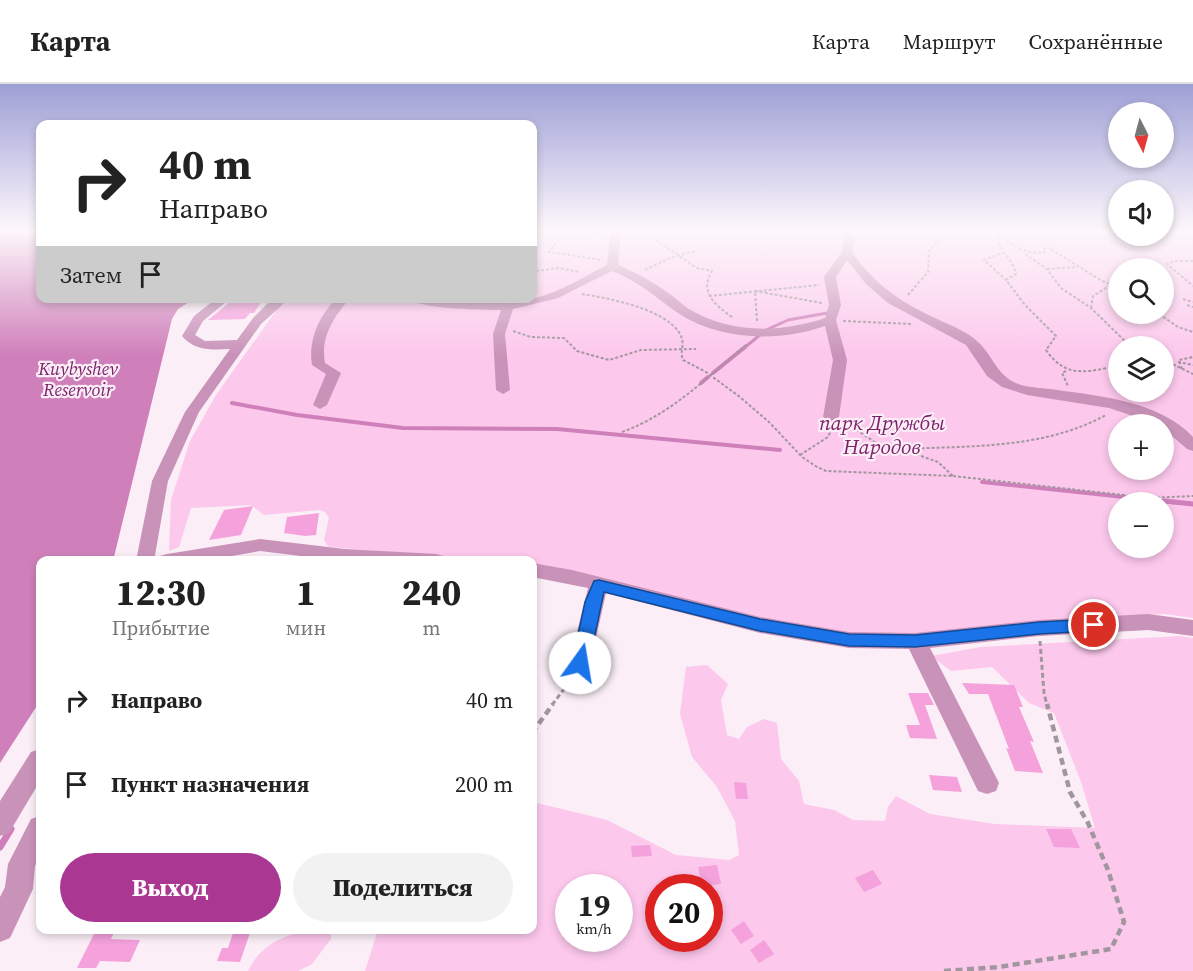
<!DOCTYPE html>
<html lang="ru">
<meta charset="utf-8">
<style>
body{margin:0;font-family:"Source Serif 4",serif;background:#f2f2f2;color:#222;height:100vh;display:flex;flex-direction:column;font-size:22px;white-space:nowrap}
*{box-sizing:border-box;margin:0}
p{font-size:20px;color:#767676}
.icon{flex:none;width:33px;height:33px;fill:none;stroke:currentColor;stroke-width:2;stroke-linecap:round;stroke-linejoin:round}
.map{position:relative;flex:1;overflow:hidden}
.sheet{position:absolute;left:36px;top:472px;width:501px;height:378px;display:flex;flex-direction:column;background:#fff;border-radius:12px;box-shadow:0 3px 9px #0003}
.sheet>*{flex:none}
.guide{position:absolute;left:36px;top:36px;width:501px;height:183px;border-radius:12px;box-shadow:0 3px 9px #0003;background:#fff;color:#222;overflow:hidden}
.needle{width:39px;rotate:174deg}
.buttons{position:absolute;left:1108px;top:18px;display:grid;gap:12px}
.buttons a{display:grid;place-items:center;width:66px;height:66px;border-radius:50%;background:#fff;box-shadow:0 3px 9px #0003;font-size:30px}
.speed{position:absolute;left:555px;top:790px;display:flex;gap:12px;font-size:30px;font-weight:700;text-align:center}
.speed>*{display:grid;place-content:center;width:78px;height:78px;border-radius:50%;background:#fff;box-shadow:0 3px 9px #0003;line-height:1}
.speed small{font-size:15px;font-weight:400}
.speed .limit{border:9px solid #d22;background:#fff;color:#111}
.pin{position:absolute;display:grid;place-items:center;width:51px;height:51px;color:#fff;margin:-26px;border:3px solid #fff;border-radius:50%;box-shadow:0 2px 6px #0007}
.me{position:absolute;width:66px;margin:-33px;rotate:13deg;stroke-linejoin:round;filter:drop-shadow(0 0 4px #0008)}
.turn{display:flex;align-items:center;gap:21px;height:126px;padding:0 24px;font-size:27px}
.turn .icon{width:78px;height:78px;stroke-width:2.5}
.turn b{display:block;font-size:42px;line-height:51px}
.then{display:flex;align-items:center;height:57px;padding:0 24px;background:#0003;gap:12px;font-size:22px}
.eta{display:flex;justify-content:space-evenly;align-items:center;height:102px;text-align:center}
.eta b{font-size:36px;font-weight:800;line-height:42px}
.primary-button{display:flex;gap:12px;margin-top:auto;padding:12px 24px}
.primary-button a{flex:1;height:69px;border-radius:36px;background:#aa3791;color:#fff;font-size:24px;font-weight:800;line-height:69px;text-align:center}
.primary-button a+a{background:#f2f2f2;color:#222}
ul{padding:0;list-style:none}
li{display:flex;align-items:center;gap:18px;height:84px;padding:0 24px}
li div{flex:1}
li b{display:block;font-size:22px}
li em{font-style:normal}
header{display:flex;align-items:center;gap:36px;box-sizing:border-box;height:84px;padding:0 30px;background:#fff;border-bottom:2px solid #e0e0e0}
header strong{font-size:28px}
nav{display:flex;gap:33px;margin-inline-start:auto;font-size:21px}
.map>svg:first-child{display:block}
</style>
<header>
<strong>Карта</strong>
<nav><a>Карта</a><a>Маршрут</a><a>Сохранённые</a></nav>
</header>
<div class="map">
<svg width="1193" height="887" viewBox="0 0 1193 887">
<rect width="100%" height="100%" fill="#fbeef7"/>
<path fill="#fcc8ec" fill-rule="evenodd" d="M533,147H1119V152H1164V147H1193V534L1165,530L1089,534L924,550L835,551L533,480L532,477H498L330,463L327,461L324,455L329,434L325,428L319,426L264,431L251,421L191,424L179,463L169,467L171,416L190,357L216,311L278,224L292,215L532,214ZM1119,184H1164V230H1119ZM1119,262H1164V308H1119ZM1119,340H1164V386H1119ZM1119,418H1164V464H1119Z
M1180,552L1193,554V887H365L378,846H532L533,718L607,736L676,771L729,776L739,771L735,737L717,703L692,673L680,630L686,583L707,581L728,600L721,616L727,651L739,655L747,643L764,635L777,639L781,675L799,697L804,720L834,726L853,736L885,737L888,723L896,712L930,730L995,740L1095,744L1081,698L1054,629L1029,619L992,583L951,587L931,572L981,563ZM568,804H620V855H568ZM658,804H710V855H658Z
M307,846H331V855L312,880L298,887H248C261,861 280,853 307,846Z"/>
<path fill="#cf80ba" d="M0,147H40V214L194,215L178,225L172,235L113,477H40V617L0,679Z"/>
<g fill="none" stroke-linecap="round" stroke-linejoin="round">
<path stroke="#cf80ba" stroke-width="3" d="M766,246L788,236L827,229
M743,265L761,250"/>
<path stroke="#cf80ba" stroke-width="4" d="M713,289L745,263
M701,299L708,293
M232,319L297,331L403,344L557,345L780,366
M982,398L1180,419"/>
<path stroke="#cf80ba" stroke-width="5" d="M1165,417L1193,420"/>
<path stroke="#cf80ba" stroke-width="7" d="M0,763L11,745"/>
</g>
<path fill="#f4a1dc" d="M235,214H264L254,229H250L245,235L208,236Z
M253,422L241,451L209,456L224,426Z
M319,429L316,451L305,452L284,449L287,433Z
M962,599L1014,601L1023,623H1019L1034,658L1030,657L1043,689L1015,687L1006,664L1009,665L988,610H969Z
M908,609H928L934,621H925L937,655L910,654L906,641H920Z
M929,691L957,693L962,708L933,706Z
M734,698L746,699L748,715H736Z
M1046,745H1071L1080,764L1054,763Z
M650,761L652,772L632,773L631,762Z
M717,781L721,800L702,802L698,783Z
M873,786L882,800L864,808L855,794Z
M744,837L754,852L741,860L731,846Z
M96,846H115L111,855L140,856L130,878L100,877L96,884H77Z
M234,846H251L240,878L217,877L222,864H228Z
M764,856L774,870L759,879L750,866Z"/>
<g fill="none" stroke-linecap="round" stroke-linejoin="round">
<path stroke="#a2969e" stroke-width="2" stroke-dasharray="3 2" stroke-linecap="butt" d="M565,147L549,168L601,176
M587,147L603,150
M994,147C1012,159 1023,172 1046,168L1044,164H1049L1102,197L1119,203
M1087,147L1134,166
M628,149L643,147L697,184L712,187C699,208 715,221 732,233
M997,149C996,166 1013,174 1016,190L1006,196L1025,221L1056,252L1046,266C1067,296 1087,287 1119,282
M532,150L562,154
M1005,168L984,176L1005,195
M1025,170L1047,185L1061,204L1091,224L1130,262
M1193,177H1174L1167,180L1193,202
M1047,185L1078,183
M645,186L670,174L696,167
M536,187L558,184L580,188
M582,210C608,214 666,225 680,250C686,261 679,266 683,276L706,288L740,313L770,339L802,373L817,383L826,387L953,392L938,378L901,365C970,362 1044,365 1106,331
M908,211L928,188L929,167L947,147
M709,212L819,201
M1183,215L1193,218
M1187,221L1193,223
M1091,224L1093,212L1112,200
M1159,230L1178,243L1193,248
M757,237L755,207L822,219
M843,237L912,240
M513,247L531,253L564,254L577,267L609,276L641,266L696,265
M1164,276L1193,290
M1178,278L1193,281
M1182,285L1179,276L1193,273
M1066,287L1062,289L1068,302
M844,337L876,359L901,365
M622,348C672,330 707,293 747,260
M800,371L828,353L832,344
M953,392L1150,414L1193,412"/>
<path stroke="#a2969e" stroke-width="3" stroke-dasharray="5 3" stroke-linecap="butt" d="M1040,557L1044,609L1047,621
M552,621L564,605"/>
<path stroke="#a2969e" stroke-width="4.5" stroke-dasharray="7 4.5" stroke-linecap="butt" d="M532,649L553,620
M944,887L999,883L1111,865L1124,838L1108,786L1088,739L1070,708L1047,620"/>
<path fill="#c993b9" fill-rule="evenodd" d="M611,147H621L618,181C635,188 652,197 667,208C675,213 681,220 689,225C731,250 780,249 825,234L829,221L824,193L842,168L846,147H856L852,168C872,198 900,218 933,233C947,240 965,246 977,257C994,272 996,293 1021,301C1032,304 1045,304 1057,306C1101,312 1161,318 1193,353V367L1187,365L1164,345V340H1157L1109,324L1027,311L1002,303L987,292L966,261L888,219L866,200L847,176L836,193L841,221L836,236L847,276L839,333L831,338L823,333L833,276L825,242C779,258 720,257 678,229C655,213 640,198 612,187L558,214L513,225L505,250L510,306L503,310L496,306L493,250L501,226C480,226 421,225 405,214C449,214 493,224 535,214C561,208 583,193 607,181Z
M217,214H231L203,237L195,251L205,257L237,256L253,234L271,216L290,214L261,240L199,328L168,397L154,477H136L152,397L185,328L230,265C213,266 194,267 182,252L194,232Z
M337,214H350C334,233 320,253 325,279L341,289L327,321L320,325L313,321L326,290L312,281C308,257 319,231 337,214Z
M260,455L345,465L436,470L443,472L445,477H342L260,467L204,477H158L160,472L167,470Z
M532,479L572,486L760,533L849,548L915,549L1039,536L1148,530L1193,536V552L1148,546L1039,552L930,564L999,699L996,707L987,710L978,707L909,565L849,564L760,549L606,509L592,572L580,600L572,603L564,600L561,594L571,572L588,504L532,493Z
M40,665V697L9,749L0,752V717L31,668Z
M40,732V771L35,782L33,805L10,854L0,858V813L5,803L8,780L31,735Z"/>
</g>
<linearGradient id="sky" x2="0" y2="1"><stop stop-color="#9e9fd6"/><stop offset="0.54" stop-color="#fdf7fb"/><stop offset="1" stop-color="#fdf7fb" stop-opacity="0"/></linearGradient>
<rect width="1193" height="271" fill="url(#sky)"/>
<path fill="#1a73e8" stroke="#114b97" stroke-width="1.5" d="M599,496L760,535L849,550L915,551L1039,538L1094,535L1100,537L1102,541L1100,545L1094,547L1039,550L915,563L849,562L760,547L604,508L589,579L586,583L580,585L575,583L572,579L585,518L594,497Z"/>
<g text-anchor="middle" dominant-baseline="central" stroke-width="4.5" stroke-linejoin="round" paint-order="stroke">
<g font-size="18" font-style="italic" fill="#7c1e69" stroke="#fbeef7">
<text x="78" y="284">Kuybyshev<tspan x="78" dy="21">Reservoir</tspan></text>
</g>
<g font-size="21" font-style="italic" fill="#7f206b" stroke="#fbeef7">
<text x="882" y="338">парк Дружбы<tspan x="882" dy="24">Народов</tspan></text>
</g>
</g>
</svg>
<div class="buttons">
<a><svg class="needle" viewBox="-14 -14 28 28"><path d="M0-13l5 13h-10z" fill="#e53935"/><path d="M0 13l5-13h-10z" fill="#767676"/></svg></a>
<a><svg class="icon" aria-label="sound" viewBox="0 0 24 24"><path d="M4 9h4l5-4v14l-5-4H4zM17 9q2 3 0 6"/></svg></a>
<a><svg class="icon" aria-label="search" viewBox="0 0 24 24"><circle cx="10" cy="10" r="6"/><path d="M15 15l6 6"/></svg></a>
<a><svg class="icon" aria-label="layers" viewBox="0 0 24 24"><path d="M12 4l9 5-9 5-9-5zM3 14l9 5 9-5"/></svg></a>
<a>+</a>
<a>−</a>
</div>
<div class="speed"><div>19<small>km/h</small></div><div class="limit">20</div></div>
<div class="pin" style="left:1094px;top:541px;background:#d93025"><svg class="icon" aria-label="arrive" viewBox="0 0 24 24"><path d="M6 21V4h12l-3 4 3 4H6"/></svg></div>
<svg class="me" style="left:580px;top:579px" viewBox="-20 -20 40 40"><circle r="19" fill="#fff"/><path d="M0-13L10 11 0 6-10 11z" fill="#1a73e8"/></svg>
<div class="guide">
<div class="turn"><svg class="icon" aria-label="right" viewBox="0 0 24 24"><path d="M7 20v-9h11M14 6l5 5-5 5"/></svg><div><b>40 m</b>Направо</div></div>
<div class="then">Затем<svg class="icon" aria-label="arrive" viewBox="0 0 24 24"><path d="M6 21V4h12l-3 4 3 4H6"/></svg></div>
</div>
<section class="sheet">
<div class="eta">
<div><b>12:30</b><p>Прибытие</p></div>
<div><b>1</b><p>мин</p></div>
<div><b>240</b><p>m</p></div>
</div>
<ul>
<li><svg class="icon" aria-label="right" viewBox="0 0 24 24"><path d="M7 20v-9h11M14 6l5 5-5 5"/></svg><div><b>Направо</b></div><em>40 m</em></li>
<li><svg class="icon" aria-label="arrive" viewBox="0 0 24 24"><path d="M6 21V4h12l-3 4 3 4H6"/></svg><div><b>Пункт назначения</b></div><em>200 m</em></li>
</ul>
<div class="primary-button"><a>Выход</a><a>Поделиться</a></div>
</section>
</div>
